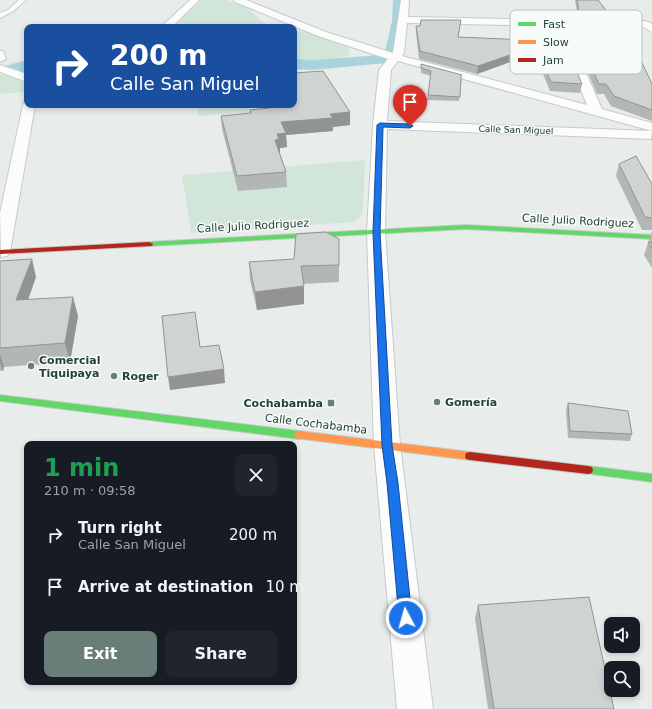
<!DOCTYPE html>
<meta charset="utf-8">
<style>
body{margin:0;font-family:"DejaVu Sans",sans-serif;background:#20242c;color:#f1f3f6;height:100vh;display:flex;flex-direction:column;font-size:15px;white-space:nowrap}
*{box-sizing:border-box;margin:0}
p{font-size:13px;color:#9ea1a6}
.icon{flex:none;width:22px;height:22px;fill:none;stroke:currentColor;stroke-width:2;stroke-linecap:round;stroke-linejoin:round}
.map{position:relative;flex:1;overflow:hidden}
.drawer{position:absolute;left:24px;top:441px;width:273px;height:244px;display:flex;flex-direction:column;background:#171b24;border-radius:8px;box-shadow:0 2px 6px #0003}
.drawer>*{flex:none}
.banner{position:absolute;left:24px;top:24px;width:273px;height:84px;border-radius:8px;box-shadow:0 2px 6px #0003;background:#1a4fa0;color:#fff;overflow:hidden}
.controls{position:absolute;left:604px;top:617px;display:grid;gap:8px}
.controls a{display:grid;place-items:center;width:36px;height:36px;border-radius:8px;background:#171b24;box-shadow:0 2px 6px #0003;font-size:20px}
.pin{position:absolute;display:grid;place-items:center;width:34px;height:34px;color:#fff;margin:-41px -17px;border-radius:50% 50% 50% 0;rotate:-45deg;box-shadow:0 0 4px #0007}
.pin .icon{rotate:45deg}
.me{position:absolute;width:44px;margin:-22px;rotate:354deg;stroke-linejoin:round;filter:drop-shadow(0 0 3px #0008)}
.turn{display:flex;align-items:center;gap:14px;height:84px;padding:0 20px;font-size:18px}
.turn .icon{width:52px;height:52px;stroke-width:2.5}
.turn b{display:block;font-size:28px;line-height:34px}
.round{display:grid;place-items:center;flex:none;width:42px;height:42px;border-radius:8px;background:#20242c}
.overview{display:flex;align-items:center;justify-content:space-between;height:68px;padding:0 20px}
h1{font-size:24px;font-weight:700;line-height:30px;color:#1e9e55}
.cta{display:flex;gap:8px;margin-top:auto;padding:8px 20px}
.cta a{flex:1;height:46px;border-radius:8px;background:#697e78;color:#fff;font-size:16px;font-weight:700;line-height:46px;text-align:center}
.cta a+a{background:#20242c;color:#f1f3f6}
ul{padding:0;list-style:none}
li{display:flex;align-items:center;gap:12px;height:52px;padding:0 20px}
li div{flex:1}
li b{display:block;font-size:15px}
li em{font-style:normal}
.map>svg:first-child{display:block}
</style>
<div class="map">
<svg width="652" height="709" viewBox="0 0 652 709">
<rect width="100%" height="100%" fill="#e8edeb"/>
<path fill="#d1e6d8" d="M202,0H227L247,8L269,27H172Z
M294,31H304L349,48V55L331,60L311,63L305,67H294Z
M27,61V72L4,66L12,62Z
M0,74L18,79L25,84L24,92L0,94Z
M196,105H249L252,112L199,116Z
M365,160L363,210L361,216L355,222L191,233L182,175Z"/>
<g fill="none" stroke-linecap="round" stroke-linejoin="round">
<path fill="#a9d4db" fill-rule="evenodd" d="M393,0H405L406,21L401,51L399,54L393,56L387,54L385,51L392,21Z
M380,55L386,57L388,60L386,63L313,70L294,69V59L313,60Z
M27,60V71L13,75L7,74L5,70L7,66Z"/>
<g stroke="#c5cac8" stroke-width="2">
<path id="lane" d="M19,0H26L12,12L0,18V13L8,10Z
M0,51H3L6,59L0,62Z"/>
</g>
<g stroke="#c5cac8" stroke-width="2">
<path id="street" d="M190,0H199L172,27H161Z
M234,0H246L326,32L393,53L401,0H409L408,17L559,20L635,19L648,22L652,24V32L642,26L635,25L565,26L602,109L652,123V131L398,61L391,70L387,121L652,131L651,139L387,129L385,232L400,445L433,709H397L374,445L367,232L373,125L379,70L388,59L318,36L235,2ZM407,23L555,26L587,105L402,56L404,53Z
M0,65L27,74V82L0,72Z
M24,102H27V105H35L10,252L7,256L1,257L0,213L23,105Z"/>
</g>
<g stroke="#c3cbc8" stroke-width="2">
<path id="fast" d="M466,225L652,235V239L466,229L149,246L145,244L149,242Z
M0,395L299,431L303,432L304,435L303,438L299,439L0,401Z
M588,466L652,474V482L584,473L583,470L584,467Z"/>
</g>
<g stroke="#c3cbc8" stroke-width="2">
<path id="slow" d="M299,431L470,452L474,453L475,456L474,459L470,460L295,438L294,435L295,432Z"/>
</g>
<g stroke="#c3cbc8" stroke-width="2">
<path id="jam" d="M149,242L153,244L152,246L0,254V250Z
M470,452L588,466L592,467L593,470L592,473L588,474L470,460L466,459L465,456L466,453Z"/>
</g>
<use href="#lane" fill="#fcfcfc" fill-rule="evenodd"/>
<use href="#street" fill="#fcfcfc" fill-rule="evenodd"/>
<use href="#fast" fill="#63d668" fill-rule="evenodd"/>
<use href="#slow" fill="#ff974d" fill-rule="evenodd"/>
<use href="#jam" fill="#b3261e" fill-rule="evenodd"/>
</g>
<path fill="#b2b6b5" d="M575,0H598L606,10L605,18H578Z
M581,19L652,84V121L611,106L604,94H597L581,57L583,48L579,27Z
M416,26L460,27L458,37L548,48L582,84L580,93L550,91L535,55V53L477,74L419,59L416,33Z
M421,64L462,80L461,81L459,101L427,100L431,76L421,73Z
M263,105H294L350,125L333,127V131L286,135L287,147L280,148L279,153L286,172L287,187L238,191L222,129L221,116L250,113V110L265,109Z
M619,164L652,184V230H642L616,176Z
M652,231V268L644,255Z
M0,261L36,277L28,300L78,316L70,362L4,367L3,371H0Z
M249,262L339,265V282L303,284L304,304L257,310L250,280Z
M568,403L632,434L630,441L568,438L566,410Z
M478,605L614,709H488L475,618Z"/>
<path fill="#919493" d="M550,41L548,49L536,47L535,53L477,74L478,66Z
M350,112V125L333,127V131L286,135L287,147L280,148V153H275V140L281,122L330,114Z
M32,259L36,277L21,319L16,300Z
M304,286V304L257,310L255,292Z
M73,297L78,316L70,362L65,343Z
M0,355L4,367L3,371L0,362Z
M224,369L225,383L170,390L168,377Z"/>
<path fill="#cfd4d2" stroke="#919493" d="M577,0H598L606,10L579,11Z
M614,18L632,41L652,84V110L614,96L606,84H599L582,48H586L581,19Z
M421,20H461L458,37L550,41L478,66L420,51L416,26H420Z
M536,47L567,49L582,84L551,82Z
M421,64L462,75L461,76L460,97L428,95L431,71L421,68Z
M323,71L350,112L330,114L333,118L281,122L286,133L277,134L279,139L275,140L286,172L237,176L221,116L251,113L250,110L270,108L268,105H294V73Z
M636,156L652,184V218L645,217L619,164Z
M326,232L339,239V265L301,266L304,286L255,292L249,262L294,259L296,234Z
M648,242L652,243V249Z
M32,259L16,300L73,297L65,343L0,348V261Z
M195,312L200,347L219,345L224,369L168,377L162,316Z
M568,403L628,411L632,434L570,431Z
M589,597L614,709H494L478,605Z"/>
<path fill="#1a73e8" stroke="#114b97" d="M380,123L410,124L413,126L410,128L383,127L380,232L392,445L398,483L412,618L410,623L406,624L401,623L399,618L387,483L382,445L373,232L377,125Z"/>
<g fill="#697e78" stroke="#f7fbf9" stroke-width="1.5">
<circle cx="31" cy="366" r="4"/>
<circle cx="114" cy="376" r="4"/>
<circle cx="437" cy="402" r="4"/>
<rect x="327" y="399" width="8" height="8" rx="2"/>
</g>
<g text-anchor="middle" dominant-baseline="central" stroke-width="3" stroke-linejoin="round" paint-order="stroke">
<g font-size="9" fill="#24423a" stroke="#f7fbf9">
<text transform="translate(516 130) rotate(2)">Calle San Miguel</text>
</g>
<g font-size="11" fill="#24423a" stroke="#f7fbf9">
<text transform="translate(578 221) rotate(3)">Calle Julio Rodriguez</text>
<text transform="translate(253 226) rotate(-3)">Calle Julio Rodriguez</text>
<text transform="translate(316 424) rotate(7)">Calle Cochabamba</text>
</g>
<g font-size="11" font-weight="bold" fill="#24423a" stroke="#f7fbf9" text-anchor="start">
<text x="39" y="360">Comercial<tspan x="39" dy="13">Tiquipaya</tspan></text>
<text x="122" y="376">Roger</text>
<text x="445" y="402">Gomería</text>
<text x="323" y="403" text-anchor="end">Cochabamba</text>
</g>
</g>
<rect x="510" y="10" width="132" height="64" rx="6" fill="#f7fbf9" stroke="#b8c4c0" stroke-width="1"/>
<rect x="518" y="22" width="18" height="4" fill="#63d668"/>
<rect x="518" y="40" width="18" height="4" fill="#ff974d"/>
<rect x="518" y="58" width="18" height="4" fill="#b3261e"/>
<g font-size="11" fill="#24423a">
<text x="543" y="28">Fast</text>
<text x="543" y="46">Slow</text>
<text x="543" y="64">Jam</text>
</g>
</svg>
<div class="controls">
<a><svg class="icon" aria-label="sound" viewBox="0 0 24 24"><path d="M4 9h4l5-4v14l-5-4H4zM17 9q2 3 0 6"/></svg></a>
<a><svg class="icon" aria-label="search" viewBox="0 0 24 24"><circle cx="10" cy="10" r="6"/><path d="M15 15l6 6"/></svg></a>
</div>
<div class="pin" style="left:410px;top:126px;background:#d93025"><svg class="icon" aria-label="arrive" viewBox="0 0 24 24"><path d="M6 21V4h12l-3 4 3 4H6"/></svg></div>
<svg class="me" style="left:406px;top:618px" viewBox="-20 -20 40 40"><circle r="17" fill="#1a73e8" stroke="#fff" stroke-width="3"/><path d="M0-11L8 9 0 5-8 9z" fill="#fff"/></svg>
<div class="banner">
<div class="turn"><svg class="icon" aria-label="right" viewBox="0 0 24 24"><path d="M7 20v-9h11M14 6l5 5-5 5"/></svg><div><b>200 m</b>Calle San Miguel</div></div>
</div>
<section class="drawer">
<div class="overview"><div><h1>1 min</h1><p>210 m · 09:58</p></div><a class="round"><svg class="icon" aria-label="close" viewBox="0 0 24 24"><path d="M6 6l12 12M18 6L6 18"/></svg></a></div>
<ul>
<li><svg class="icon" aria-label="right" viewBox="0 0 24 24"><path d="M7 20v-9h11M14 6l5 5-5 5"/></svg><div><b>Turn right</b><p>Calle San Miguel</p></div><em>200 m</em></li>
<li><svg class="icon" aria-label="arrive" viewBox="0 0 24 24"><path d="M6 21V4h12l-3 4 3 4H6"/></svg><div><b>Arrive at destination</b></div><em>10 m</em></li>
</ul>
<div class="cta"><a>Exit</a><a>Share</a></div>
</section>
</div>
